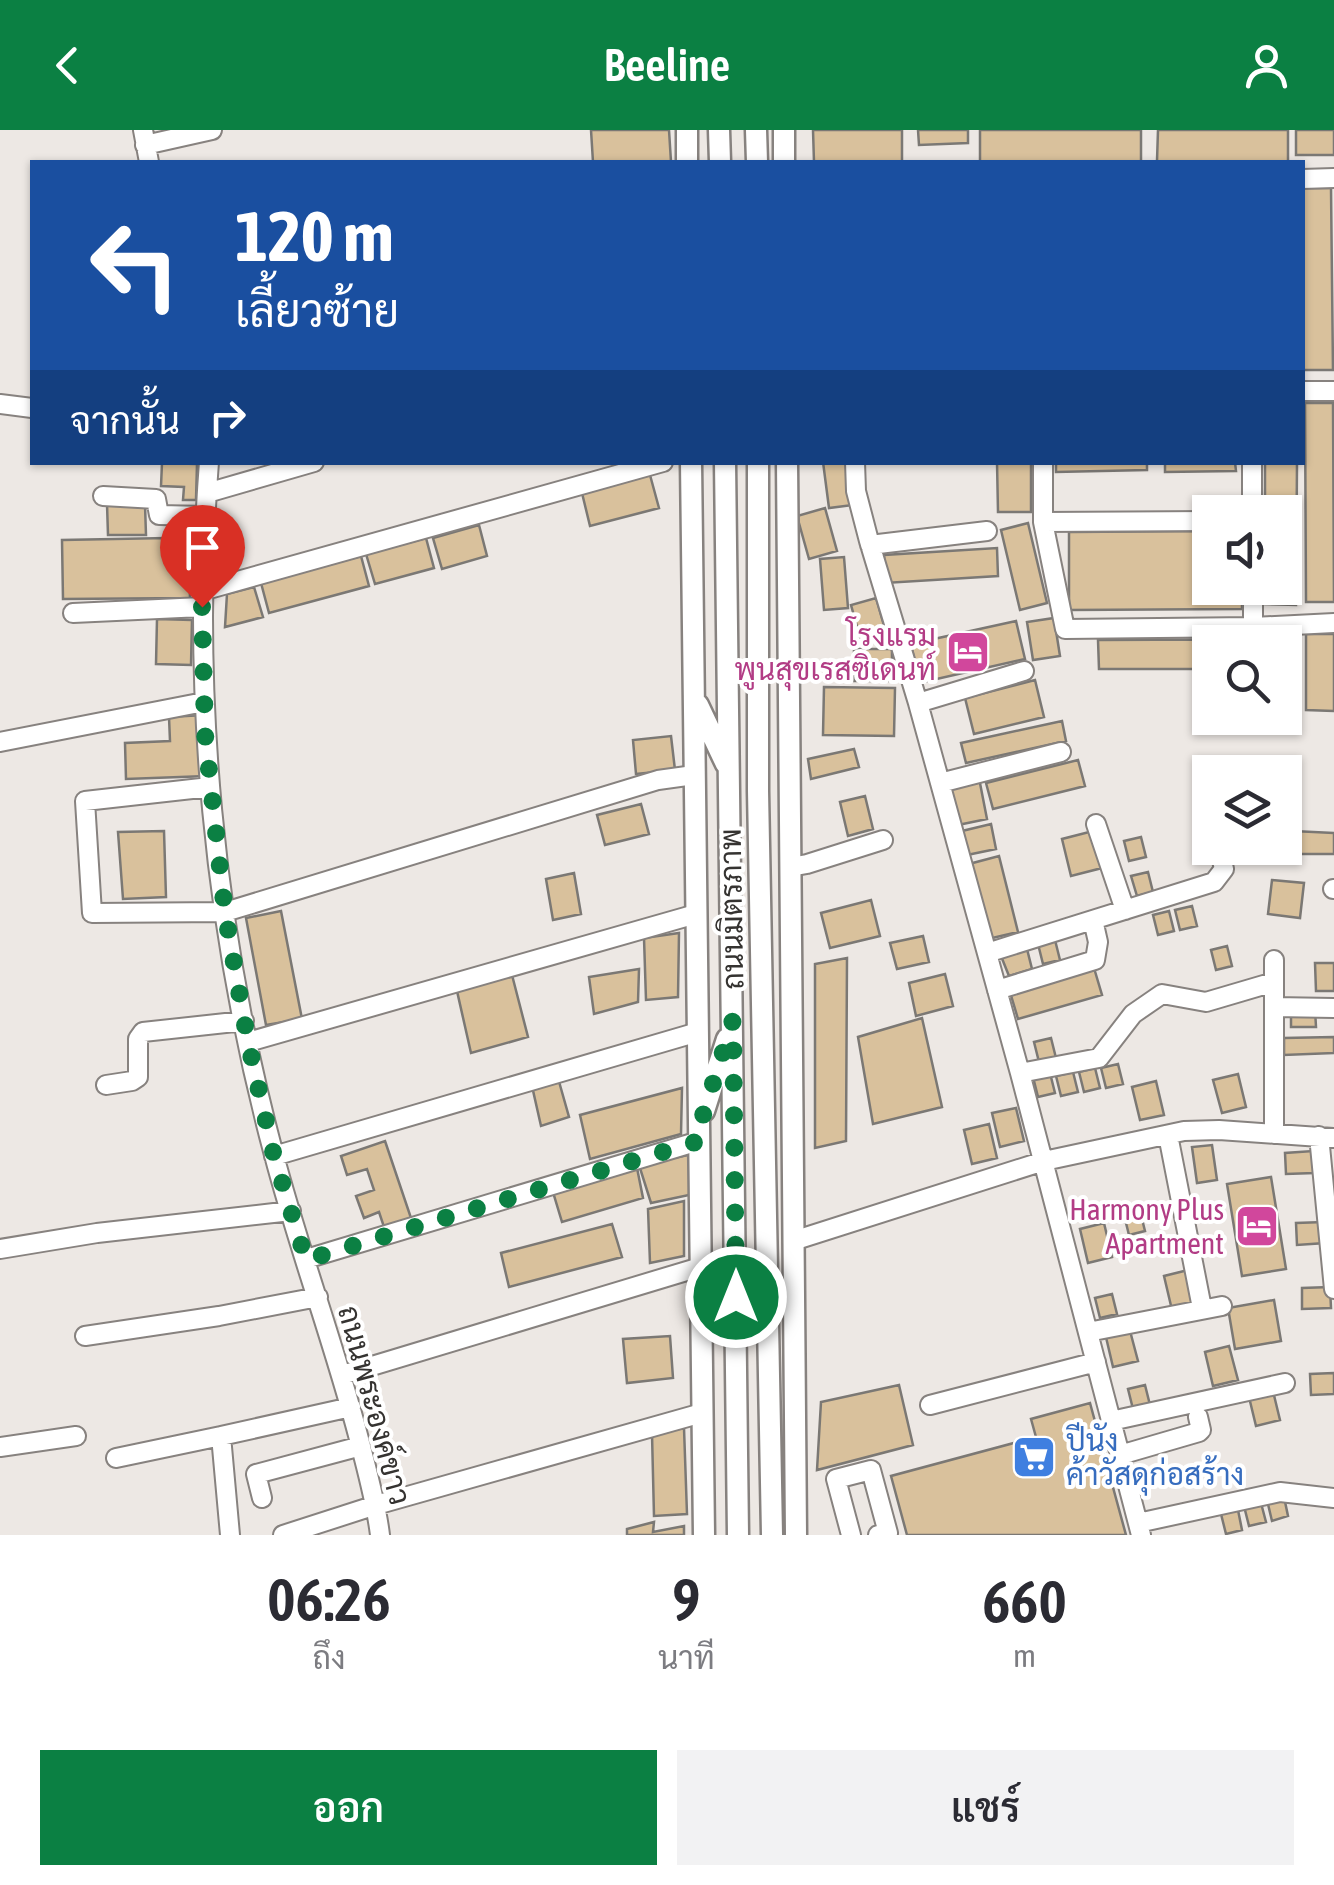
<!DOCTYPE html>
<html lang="th">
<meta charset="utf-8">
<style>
body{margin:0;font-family:"Asap Condensed",Sarabun,sans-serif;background:#f2f2f3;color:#2b2b33;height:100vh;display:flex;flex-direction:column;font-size:38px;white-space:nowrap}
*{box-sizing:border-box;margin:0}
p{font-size:32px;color:#7c7c81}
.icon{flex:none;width:55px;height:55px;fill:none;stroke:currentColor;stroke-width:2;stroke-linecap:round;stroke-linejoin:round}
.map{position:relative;height:1405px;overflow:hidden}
.side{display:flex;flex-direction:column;background:#fff;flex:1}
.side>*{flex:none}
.hud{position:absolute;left:30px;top:30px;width:1275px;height:305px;border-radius:0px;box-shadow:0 2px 8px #0004;background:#1a4fa0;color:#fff;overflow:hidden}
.fabs{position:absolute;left:1192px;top:365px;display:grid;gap:20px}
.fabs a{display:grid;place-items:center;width:110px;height:110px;border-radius:0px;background:#fff;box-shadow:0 2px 8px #0004;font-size:50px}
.pin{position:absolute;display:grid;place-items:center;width:85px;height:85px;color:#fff;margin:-102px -42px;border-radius:50% 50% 50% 0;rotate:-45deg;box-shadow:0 0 10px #0007}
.pin .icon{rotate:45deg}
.me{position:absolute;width:110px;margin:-55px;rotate:0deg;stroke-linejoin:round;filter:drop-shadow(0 0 8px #0008)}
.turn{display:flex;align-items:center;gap:35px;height:210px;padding:0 40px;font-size:45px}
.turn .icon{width:130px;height:130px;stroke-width:2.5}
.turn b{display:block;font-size:70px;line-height:85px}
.then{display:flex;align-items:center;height:95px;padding:0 40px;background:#0003;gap:20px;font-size:38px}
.eta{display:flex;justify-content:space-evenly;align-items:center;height:170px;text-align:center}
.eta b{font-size:60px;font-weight:600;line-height:70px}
.button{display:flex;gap:20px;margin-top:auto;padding:20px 40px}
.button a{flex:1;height:115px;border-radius:0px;background:#0b8043;color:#fff;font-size:40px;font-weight:600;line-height:115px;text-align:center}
.button a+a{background:#f2f2f3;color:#2b2b33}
header{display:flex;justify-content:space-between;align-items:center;height:130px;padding:0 40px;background:#0b8043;color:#fff;font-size:45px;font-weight:600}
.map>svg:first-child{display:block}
</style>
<header><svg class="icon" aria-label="back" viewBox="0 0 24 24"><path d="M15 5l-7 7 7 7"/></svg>Beeline<svg class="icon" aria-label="person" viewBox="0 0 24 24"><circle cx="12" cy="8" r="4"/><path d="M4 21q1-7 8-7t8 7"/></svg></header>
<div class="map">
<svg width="1334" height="1405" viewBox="0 0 1334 1405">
<rect width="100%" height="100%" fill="#ede8e4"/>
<path fill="#d9c19c" stroke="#7b7874" stroke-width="2.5" d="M591,0H669L671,32H593Z
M813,0H902V32H814Z
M918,0H968V13L919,15Z
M980,0H1141V32H980Z
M1158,0H1288V32L1157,31Z
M1296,0H1334V25H1296Z
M1302,58H1331L1333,240H1302Z
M1305,273H1333L1334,472H1306Z
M823,332H847L853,375L829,378Z
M997,332H1031V382H998Z
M1056,332H1147V340L1056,342Z
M1165,332H1235L1236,341L1165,342Z
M1265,332H1297L1296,475L1264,474V458H1285V382H1265Z
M162,333L197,334L196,370H183L184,357L161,356Z
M650,345L659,378L590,396L582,363Z
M107,374L145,375L146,405H108Z
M825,378L837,421L809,429L797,386Z
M1028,393L1047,473L1020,480L1001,400Z
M479,395L487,426L442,439L433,408Z
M1210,401V458H1242V479L1069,480V402Z
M167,408V421H189L190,468L63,469L62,410Z
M426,408L434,438L375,454L366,424Z
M997,418L998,446L885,453L884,425Z
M361,426L369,456L269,483L261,453Z
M844,427L848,478L824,480L820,429Z
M254,457L263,487L225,497L227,464Z
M876,468L885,499L860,507L851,475Z
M1054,488L1060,526L1033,530L1027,492Z
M157,489L192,490L191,535L156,534Z
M1016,491L1025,529L919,553L911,514Z
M1306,504H1334V581L1306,580Z
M1297,509L1298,538H1285V512H1210V539H1099L1098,510Z
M854,519H892V551H854Z
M1035,550L1044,587L974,604L965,568Z
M824,557L895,558L894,606L823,605Z
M204,585L207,646L126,649L125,613L170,611L169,587Z
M1062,591L1066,611L966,633L961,613Z
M671,606L675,640L636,644L633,610Z
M854,619L859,637L811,649L808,629Z
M1078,630L1085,656L993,679L986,653Z
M979,648L987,689L958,695L950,654Z
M865,666L873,699L848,706L840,672Z
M641,674L649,704L605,715L597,685Z
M991,694L996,719L967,725L962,701Z
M164,701L166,767L123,769L118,702Z
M1093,701L1102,738L1071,746L1062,709Z
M1293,701L1334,703V724H1292Z
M1141,707L1146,727L1129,731L1124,711Z
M999,726L1018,802L988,809L969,734Z
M1148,742L1153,762L1137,766L1131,746Z
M574,743L581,784L553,790L546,749Z
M1272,750L1304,753L1300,788L1268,784Z
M871,770L880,806L830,818L821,783Z
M1192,776L1197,796L1180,800L1175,780Z
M281,781L302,889L266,895L246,788Z
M1169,781L1174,801L1158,805L1153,785Z
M679,803L678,867L646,870L644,808Z
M923,806L929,832L897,839L890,813Z
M1055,810L1060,830L1043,834L1038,814Z
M1227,816L1232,836L1216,840L1211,820Z
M1027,819L1032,839L1009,846L1001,826Z
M847,828L846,1011L815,1018V834Z
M1315,833H1334V861H1316Z
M1094,838L1102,865L1018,889L1010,862Z
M639,839L638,872L594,884L589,847Z
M945,844L953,876L916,886L909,853Z
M512,845L528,907L471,923L457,861Z
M1315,879L1316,897H1291V880Z
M922,888L942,977L873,994L858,907Z
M1334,907V923L1284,925V908Z
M1051,908L1056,928L1039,932L1034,912Z
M1118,934L1123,954L1106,958L1101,938Z
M1095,938L1100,958L1084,962L1079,942Z
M1073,942L1078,962L1061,966L1056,946Z
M1050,943L1055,963L1038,967L1033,947Z
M1238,944L1246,977L1222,983L1213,950Z
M558,948L569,987L541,996L532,956Z
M1156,951L1164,985L1140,990L1132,957Z
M682,958L681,1004L590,1029L580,985Z
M1016,978L1024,1011L1000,1017L992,983Z
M989,994L997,1028L972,1034L964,1000Z
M385,1011L411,1088L384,1097L379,1082L364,1088L356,1066L374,1060L367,1039L347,1045L341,1026Z
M1212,1015L1217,1050L1197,1053L1192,1017Z
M1313,1021L1314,1043L1286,1044L1285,1023Z
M693,1024L689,1065L651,1073L639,1035Z
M637,1038L643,1068L562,1092L553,1062Z
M1271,1047L1286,1139L1242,1146L1227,1054Z
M684,1071V1126L650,1133L648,1079Z
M1140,1081L1145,1101L1129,1105L1124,1085Z
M1324,1092L1325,1113L1297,1115L1296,1093Z
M1104,1093L1112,1127L1088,1133L1080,1099Z
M612,1094L622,1127L509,1157L501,1123Z
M1188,1140L1197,1174L1172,1180L1164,1146Z
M1330,1157L1331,1178L1302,1179V1158Z
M1112,1164L1117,1184L1100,1188L1095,1168Z
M1274,1170L1281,1211L1235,1219L1228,1178Z
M1129,1197L1138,1231L1113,1237L1105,1203Z
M670,1206L673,1248L627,1253L623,1209Z
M1229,1216L1238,1250L1213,1256L1205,1222Z
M1334,1243V1264L1311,1265L1310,1244Z
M899,1255L913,1315L817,1340L821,1272Z
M1145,1255L1150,1275L1133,1279L1128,1259Z
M1272,1257L1280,1290L1256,1296L1248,1263Z
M1090,1273L1126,1405H907L891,1346L1036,1307L1031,1289Z
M684,1298L687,1384L654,1386L652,1304Z
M1284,1367L1288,1386L1272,1391L1267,1370Z
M1261,1373L1266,1392L1249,1396L1244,1376Z
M1238,1380L1242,1400L1226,1404L1221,1384Z
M654,1392L653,1402L684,1396V1405H627V1399Z"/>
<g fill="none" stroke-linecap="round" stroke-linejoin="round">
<g stroke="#87827f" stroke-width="22">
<path id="minor" d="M143,0L149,32
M145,15L212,0
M1302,49L1334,48
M1302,261H1334
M0,274L32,278
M209,332C191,563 214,801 274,1025C299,1120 334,1213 359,1309C367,1341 376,1372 380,1405
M855,332L856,361L869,411L918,573L1020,943L1141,1405
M1043,332V392L1065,499L1253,497L1334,493
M1252,332V382
M207,363L314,332
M103,366L156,369L159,385L207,386
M1043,392L1210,391
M870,415L987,401
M1253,458V497
M202,461L663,332
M73,483L202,477
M918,573L1024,541
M0,612L204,572
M940,653L1061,622
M210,657L85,671L92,783L225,782L658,650L694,645
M1096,694L1125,780
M790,737L807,734L883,710
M1333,759H1334
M987,823L1214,752L1224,739L1219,718
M997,860L1095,830L1098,812L1093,790
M1274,877L1334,878
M248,912L696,784
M1020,943L1099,928L1133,884L1162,864L1206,872L1274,852
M106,955L132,951L138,947V909L143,902L244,891
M1274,1004V830
M1168,1005L1201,1173
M1319,1006L1334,1159
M274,1026L698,902
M793,1111L1044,1031L1184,1001L1219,1000L1334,1008
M0,1119L97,1103L291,1081
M306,1129L699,1011
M1088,1202L1222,1176
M85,1206L219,1186L318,1167
M342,1245L700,1137
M930,1275L1096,1232
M1111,1291L1285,1253
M0,1317L76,1306
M1120,1325L1199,1302L1201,1300L1198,1287
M116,1328L221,1306
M262,1368L256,1344L361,1316
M1138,1393L1280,1362L1334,1368
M230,1405L221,1306L351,1277
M283,1405L376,1375L702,1283
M851,1405L836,1349L871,1340L888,1403L878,1405"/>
</g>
<g stroke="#87827f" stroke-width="25">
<path id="major" d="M687,0V32
M719,0L720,32
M756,0L757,32
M784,0V32
M691,332L704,1405
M725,332L738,1405
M758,332V661L772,1405
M787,332L796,1405
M698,575L726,634
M704,981L727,909"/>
</g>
<use href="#minor" stroke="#fff" stroke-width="18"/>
<use href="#major" stroke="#fff" stroke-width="20"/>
</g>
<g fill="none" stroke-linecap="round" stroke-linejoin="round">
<path stroke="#0b8043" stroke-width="18" stroke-dasharray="0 32.4" d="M202,477L205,604L225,782L248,912L274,1026L306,1130L699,1011V998L733,890L736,1167"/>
</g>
<defs>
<g id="hotel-square" transform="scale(2.25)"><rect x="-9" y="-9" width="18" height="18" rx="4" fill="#d1479c" stroke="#fff"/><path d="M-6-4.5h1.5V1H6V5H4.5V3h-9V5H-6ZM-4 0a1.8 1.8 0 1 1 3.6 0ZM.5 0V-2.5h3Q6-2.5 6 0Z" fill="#fff"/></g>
<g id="supermarket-square" transform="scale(2.25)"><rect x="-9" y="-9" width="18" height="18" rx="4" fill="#3f7fe0" stroke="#fff"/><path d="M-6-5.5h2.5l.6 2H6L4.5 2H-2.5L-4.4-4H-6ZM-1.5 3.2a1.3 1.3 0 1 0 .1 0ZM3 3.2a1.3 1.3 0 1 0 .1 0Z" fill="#fff"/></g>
</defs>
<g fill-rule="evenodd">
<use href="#hotel-square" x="968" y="522"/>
<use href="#hotel-square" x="1257" y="1096"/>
<use href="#supermarket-square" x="1034" y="1327"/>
</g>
<g text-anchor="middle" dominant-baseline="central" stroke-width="8" stroke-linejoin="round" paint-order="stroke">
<g font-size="30" fill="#b23c85" stroke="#fff" text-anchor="end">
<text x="936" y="505">โรงแรม<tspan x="936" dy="34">พูนสุขเรสซิเดนท์</tspan></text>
<text x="1224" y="1079">Harmony Plus<tspan x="1224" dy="34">Apartment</tspan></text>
</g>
<g font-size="30" fill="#353331" stroke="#fff">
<text transform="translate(731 779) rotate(-91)">ถนนมิตรภาพ</text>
<text transform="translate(375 1275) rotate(75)">ถนนพระองค์ขาว</text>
</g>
<g font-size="30" fill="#366cbe" stroke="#fff" text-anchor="start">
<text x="1066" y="1310">ปีนัง<tspan x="1066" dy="34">ค้าวัสดุก่อสร้าง</tspan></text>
</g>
</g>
</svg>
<div class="fabs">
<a><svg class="icon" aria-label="sound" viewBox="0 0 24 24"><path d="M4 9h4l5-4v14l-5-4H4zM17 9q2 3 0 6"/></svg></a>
<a><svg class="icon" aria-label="search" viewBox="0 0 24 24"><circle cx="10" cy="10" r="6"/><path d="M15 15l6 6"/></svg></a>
<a><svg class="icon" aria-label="layers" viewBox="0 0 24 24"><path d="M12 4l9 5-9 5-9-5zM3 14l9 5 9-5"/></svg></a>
</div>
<div class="pin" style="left:202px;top:477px;background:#d93025"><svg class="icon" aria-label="arrive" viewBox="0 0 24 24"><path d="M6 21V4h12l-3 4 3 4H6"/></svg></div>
<svg class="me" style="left:736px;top:1167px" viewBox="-20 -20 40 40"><circle r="17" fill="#0b8043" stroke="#fff" stroke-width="3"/><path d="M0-11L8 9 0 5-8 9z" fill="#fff"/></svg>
<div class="hud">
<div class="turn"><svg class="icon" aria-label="left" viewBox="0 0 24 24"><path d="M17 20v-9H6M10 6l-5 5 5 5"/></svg><div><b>120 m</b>เลี้ยวซ้าย</div></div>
<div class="then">จากนั้น<svg class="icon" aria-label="right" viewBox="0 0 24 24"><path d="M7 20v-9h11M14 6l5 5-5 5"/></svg></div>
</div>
</div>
<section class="side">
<div class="eta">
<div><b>06:26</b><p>ถึง</p></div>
<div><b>9</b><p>นาที</p></div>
<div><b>660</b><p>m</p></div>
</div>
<div class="button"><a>ออก</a><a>แชร์</a></div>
</section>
